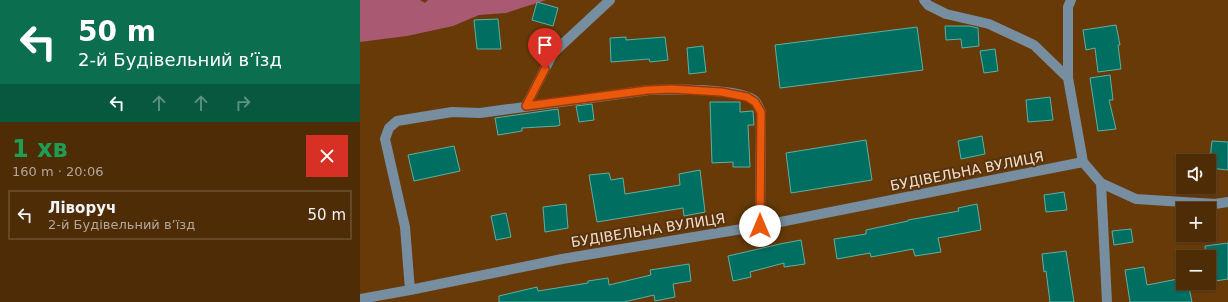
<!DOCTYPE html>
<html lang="uk">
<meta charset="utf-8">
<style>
body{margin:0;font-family:"DejaVu Sans",sans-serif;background:#573814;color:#f1f3f6;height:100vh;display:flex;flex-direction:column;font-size:15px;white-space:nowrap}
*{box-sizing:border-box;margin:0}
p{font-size:13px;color:#b3a79b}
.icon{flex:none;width:22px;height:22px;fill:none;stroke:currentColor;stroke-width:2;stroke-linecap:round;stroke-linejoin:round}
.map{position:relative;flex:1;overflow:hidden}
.drawer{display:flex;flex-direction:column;background:#4d2c06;width:360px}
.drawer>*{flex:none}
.guide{background:#0b6e4f;color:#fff;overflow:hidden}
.buttons{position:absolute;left:816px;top:154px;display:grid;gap:8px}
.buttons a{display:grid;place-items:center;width:40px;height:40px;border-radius:0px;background:#4d2c06;box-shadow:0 1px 3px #0004,0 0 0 1px #644828;font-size:20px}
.pin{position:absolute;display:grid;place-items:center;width:34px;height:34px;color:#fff;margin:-41px -17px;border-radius:50% 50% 50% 0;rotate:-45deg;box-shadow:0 0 4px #0007}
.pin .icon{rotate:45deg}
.me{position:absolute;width:44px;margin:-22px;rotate:0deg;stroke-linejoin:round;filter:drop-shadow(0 0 3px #0008)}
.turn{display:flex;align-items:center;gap:14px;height:84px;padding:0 12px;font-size:18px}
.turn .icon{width:52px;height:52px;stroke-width:2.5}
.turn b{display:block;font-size:28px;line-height:34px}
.lanes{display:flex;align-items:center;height:38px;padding:0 12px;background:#0003;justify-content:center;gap:20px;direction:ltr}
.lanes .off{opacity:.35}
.round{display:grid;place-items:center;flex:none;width:42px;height:42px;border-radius:0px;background:#573814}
.headline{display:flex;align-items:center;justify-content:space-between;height:68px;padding:0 12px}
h1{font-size:24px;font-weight:800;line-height:30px;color:#1e9e55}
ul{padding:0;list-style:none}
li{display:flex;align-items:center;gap:12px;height:50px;margin:0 8px 6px;padding:0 4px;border:2px solid #644828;border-radius:0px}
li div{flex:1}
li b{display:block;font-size:15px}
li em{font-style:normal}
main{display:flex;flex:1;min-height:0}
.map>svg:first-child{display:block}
</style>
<main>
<section class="drawer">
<div class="guide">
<div class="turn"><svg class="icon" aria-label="left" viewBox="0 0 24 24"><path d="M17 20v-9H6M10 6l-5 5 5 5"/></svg><div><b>50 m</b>2-й Будівельний в’їзд</div></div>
<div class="lanes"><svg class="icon" aria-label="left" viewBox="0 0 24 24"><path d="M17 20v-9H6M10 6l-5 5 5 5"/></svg><svg class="icon off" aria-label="ahead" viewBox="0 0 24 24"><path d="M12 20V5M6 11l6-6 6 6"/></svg><svg class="icon off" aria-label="ahead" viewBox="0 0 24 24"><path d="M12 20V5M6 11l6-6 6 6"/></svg><svg class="icon off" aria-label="right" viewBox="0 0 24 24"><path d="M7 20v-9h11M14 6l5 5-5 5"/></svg></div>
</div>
<div class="headline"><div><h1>1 хв</h1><p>160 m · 20:06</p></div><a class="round" style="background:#d93025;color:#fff"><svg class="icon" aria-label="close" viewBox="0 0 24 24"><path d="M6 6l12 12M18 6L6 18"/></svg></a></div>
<ul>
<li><svg class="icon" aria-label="left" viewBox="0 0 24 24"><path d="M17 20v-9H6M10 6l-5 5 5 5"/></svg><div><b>Ліворуч</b><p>2-й Будівельний в’їзд</p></div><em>50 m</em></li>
</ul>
</section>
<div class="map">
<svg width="868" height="302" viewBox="0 0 868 302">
<rect width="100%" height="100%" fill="#673a08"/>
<path fill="#a95971" d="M0,0H60L65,3L68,0H186L146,13L119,15L93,26L47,36L0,42Z"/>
<path fill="#016e62" stroke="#5bb1a3" d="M177,2L198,8L193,26L172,20Z
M138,19L141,49H117L114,20Z
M756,25L760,45H758L761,69L738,72L735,48L726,50L723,30Z
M585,26H609L618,28L619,46L602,48L601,39L586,40Z
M557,27L563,70L420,88L415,45Z
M266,37V40L305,37L308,60L290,62L289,59L251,62L250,38Z
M343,46L346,72L329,74L327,48Z
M635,49L638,71L624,73L620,51Z
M750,75L753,100H749L756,129L738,131L730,78Z
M690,97L693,120L668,122L666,100Z
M350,102H380V112L393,111L394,125H388L390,167H373V162L352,163Z
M232,104L234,120L219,122L216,106Z
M198,109L200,125L197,126L162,128V131L138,135L135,118Z
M622,136L625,154L601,159L598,141Z
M506,140L512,180L431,193L426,153Z
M852,141L868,142V170L849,168Z
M94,146L100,171L54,181L48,155Z
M340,170L345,212L324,216L323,208L237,222L229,175L249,173L251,180L263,178L265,194L320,185L319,174Z
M704,192L707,210L686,212L684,195Z
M206,204L208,228L185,232L183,207Z
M617,204L621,230L578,238L581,252L555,256L553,249L511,257L510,253L477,259L474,239L506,234V230L548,221V220L599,211L598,208Z
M146,213L151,237L136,240L131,216Z
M771,229L773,242L754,245L752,231Z
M441,240L445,264L424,267V263L390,272L391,277L373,281L368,256L420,244Z
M868,243V279L849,282V257H846L845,246Z
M706,251L714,302H690L686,271L684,272L682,254Z
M329,264L331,281L313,284L315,297L295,301L294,295L264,302H139V296L177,287L178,291L228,283V281L248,278L249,285L291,275L290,270Z
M784,267L787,285L823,278V283H828L832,302H770L765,270Z"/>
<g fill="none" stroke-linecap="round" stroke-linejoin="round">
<path stroke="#768ea0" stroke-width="10" d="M564,0L568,5L586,14L629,24L674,45L708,78L723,162L741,183L747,302
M708,78V7L711,0
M166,106L193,53L250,0
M741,183L776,199L855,204L868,202
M50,290L45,227L25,139L29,128L37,121L92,112L120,113L289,90C309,89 382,88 395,101C398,104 399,109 401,112L400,226
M0,299L50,290L202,259L400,226L723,162"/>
</g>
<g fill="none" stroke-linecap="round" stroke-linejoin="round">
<g stroke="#983908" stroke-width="10">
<path id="route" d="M185,69L166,106L288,90L312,89L361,92L387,97L395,102L401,112L400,226"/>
</g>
<use href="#route" stroke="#ea580c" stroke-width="7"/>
</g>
<g text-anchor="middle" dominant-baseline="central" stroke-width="4" stroke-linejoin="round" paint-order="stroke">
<g font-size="14" fill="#f7dcc5" stroke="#553310">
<text transform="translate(607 171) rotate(-11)">БУДІВЕЛЬНА ВУЛИЦЯ</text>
<text transform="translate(288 230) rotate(-9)">БУДІВЕЛЬНА ВУЛИЦЯ</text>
</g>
</g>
</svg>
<div class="buttons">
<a><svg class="icon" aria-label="sound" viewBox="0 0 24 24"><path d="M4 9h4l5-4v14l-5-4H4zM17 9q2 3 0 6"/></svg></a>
<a>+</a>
<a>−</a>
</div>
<div class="pin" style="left:185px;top:69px;background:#d93025"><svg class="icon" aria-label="arrive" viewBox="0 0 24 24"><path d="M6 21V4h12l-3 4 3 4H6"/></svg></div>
<svg class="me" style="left:400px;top:226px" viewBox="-20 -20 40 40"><circle r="19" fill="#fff"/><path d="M0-13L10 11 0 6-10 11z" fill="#ea580c"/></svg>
</div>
</main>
